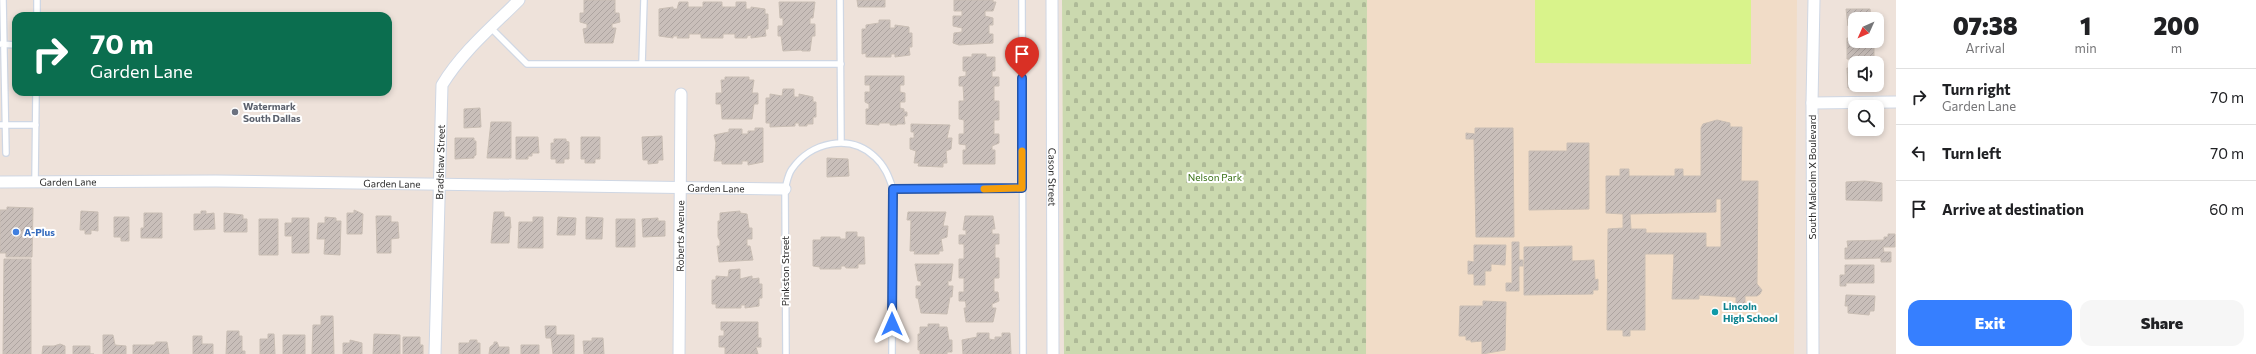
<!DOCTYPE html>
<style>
body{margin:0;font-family:Commissioner,sans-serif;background:#f6f6f6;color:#202124;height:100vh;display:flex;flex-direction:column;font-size:15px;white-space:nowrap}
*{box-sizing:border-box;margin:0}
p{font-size:13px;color:#757577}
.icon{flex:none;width:22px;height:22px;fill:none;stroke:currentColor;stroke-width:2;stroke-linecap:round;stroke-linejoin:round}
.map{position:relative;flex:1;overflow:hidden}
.side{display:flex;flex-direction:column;background:#fff;width:360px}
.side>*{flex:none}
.top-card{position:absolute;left:12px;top:12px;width:380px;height:84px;border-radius:12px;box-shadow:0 2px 6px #0003;background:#0b6e4f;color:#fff;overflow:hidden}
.needle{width:26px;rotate:225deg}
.buttons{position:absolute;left:1848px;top:12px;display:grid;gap:8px}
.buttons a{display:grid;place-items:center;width:36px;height:36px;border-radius:8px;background:#fff;box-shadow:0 2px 6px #0003;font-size:20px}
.pin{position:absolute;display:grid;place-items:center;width:34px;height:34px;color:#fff;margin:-41px -17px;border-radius:50% 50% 50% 0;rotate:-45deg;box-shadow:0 0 4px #0007}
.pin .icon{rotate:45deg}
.me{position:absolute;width:44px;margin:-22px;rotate:0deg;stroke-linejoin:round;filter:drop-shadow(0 0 3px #0008)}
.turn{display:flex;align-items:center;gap:14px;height:84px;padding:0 12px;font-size:18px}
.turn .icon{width:52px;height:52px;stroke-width:2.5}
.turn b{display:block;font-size:28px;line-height:34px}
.eta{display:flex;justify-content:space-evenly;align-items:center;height:68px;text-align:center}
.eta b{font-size:24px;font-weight:800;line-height:28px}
.button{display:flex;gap:8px;margin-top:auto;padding:8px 12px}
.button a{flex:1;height:46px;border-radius:12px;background:#367fff;color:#fff;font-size:16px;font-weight:800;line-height:46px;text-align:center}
.button a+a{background:#f6f6f6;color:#202124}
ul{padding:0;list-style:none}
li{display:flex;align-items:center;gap:12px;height:56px;padding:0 12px;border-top:1px solid #e0e0e0}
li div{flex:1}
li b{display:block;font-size:15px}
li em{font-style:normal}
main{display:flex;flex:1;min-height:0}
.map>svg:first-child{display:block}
</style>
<main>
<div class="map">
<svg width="1896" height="354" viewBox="0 0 1896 354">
<defs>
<pattern id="cemetery-stones" width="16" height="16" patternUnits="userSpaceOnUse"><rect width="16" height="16" fill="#cbd9af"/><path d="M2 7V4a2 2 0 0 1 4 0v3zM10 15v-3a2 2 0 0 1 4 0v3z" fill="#aeba97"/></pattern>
<pattern id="building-hatch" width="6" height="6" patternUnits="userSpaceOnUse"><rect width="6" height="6" fill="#c9bfba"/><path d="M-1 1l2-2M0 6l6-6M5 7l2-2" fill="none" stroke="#ada4a0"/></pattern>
</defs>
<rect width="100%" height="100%" fill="#eee2da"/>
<path fill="#f1dcc7" d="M1367,0H1797L1794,354H1366Z"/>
<path fill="url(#cemetery-stones)" d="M1062,0H1367L1366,354H1064Z"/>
<path fill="#d9f38b" d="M1535,0H1751V64L1535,63Z"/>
<path fill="url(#building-hatch)" stroke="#c9beb4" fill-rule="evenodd" d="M584,0H615V13H619L620,22L612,24V28H616L613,43H585L583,29L587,28V24L580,22V13H584Z
M857,0H885V7H858Z
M954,0H993V2H996L993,11H985V16L993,18V25H989V34H993V43L959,45L953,43L954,33L962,32V28L953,26V16H962V11H954Z
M679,2H688V7H703V2H722V7H736V2H746V9H751V7L765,9V14H768V29H765L766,36L751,38V35L747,36V38H735V34H723V38H701V34H689V38H677L678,36H673V38L659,36V9L673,7V9H677Z
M779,2H815L813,18H810V24H815V36H812L810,51H802L801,50L783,51L781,36H778V26H783V18H780Z
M1846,9H1870L1871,19H1855V26H1848Z
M879,20H890V28H895V25L909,27V33H912V47H909L910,55L895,57V54H891V57H866V53L862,54V29H866V25L879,23Z
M1847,38L1874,43V60L1847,59Z
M972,54H986V57H995V71H992V77H999V86H994V101H999V120H994V134H999V143L992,146V150H995V164H963V150H966V145L959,144V134H964V120L959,119V101H964L963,86H959V77L966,76V71H963V57H972Z
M1847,68H1855V85H1858V88H1848Z
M865,76H904V85H900V92L905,93V102H900V108L904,109V112H907V116H904L905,124H897V125H890V123H879V125L866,124V109H869V104L865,102V92H870V85H865Z
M725,77H749V80H754L752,93H758V104H754L752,119H722L721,104H716V93H722L721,80H725Z
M783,89H794V97H799V94L813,97V102H816V117H813V124H807V126H799V123H795V126L770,127V123H766V98H770V94L782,96Z
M480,108L481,127L464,128V109Z
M1717,120L1730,123V127H1742L1741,181H1758L1757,284L1762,290L1760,294L1757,296H1745V306H1736V297L1699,295V299H1672L1674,254H1645V330H1630V336H1623V330H1607L1608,229L1623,228V214L1606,213V176H1620V169H1629V176H1675V169H1683V176H1701V128L1703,124ZM1716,199H1721V247H1706V233H1646V229H1631L1630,214L1716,212Z
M491,122H511V158H487Z
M911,124L950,125L947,138H952L951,149L946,151L947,163H943V167L918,166L919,163H914L916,151L910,149V138H914V132H911Z
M755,128H763V162L748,165V161H742V164H722V161H714L716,143L714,135L729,132V129H742V134H748V131H755Z
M1475,128H1513L1514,237H1476L1474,139H1466V133L1475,134Z
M662,136L663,160H658V163L648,164V160H643L642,137Z
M516,137H538L539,153H532V156H528V159H516Z
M581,137H600V159H595V163H585V159H581Z
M455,138H474V141H476V155L474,156V158L455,159Z
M554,139H566V141L569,142V159H564V163H556V159H551V143H554Z
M1567,143H1589V209L1529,210V151H1567Z
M827,158L848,159L849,176L827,177Z
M1865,181L1882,183V201L1846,200V182Z
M7,207L33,208L32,257H6V253H0V210H7Z
M354,210L363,214L362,234H347V213H354Z
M81,211L98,212V231L91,230V234H85V230H80Z
M201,211H206V214L214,213L215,229L194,230V214H201Z
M740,211V213L747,214L749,228H752V239H747V246H750L753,260L719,262L717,246H720V241L718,237V221H720V213Z
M494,212H504V217H510L511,228H510L509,243H491Z
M908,212H946L943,226H948L947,237L941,239L943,251H939V254H914L915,251H910L911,220H907Z
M144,213H162V238H141V228H144Z
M224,213L243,215V219H247V232H224Z
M376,216H391V222H398L399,238L391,239V253H377Z
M965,216H993L995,229H992V234H999V244H995V258H999V278H994V292H998L999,301L992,304V308H996L993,322H966L964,308H966V304L965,301H959V292H964V278H959V259H964V244H959V235H966V230H963Z
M114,217H129V241H121V237H114Z
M325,217L336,218V221H341L340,255L324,254L325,239H317L318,223H325Z
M533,217H543V248H518L519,222H533Z
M558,217L576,218L575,235H557Z
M586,217L603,218L602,239H586Z
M292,218H309V253H292V236H285V223H292Z
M658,218V221H665V236L643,237L642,219Z
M259,219H278V255H259Z
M616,219H635V247H616Z
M846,232H857V237H864L865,264H858V268H846L845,266H841V269H820V267L813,266V240H821V237H840V239H846Z
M1888,234H1895V247H1883L1884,252H1891V262H1881V258L1845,259V248H1848L1847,241L1884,240V237H1888Z
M1512,242H1519V260H1523V266H1519V291H1506V283H1512Z
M1474,245H1506L1505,265L1491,264V271H1485V285H1474V274H1468V261L1474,262Z
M1572,246V261L1594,260L1595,280L1598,279V290H1593V294L1524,295V247Z
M4,259H31V354H3Z
M915,264H953L951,281H948V286H953L952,297H950L947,314L921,313L918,298H916V286H921V281H918Z
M1845,265H1874V283H1846V286H1840V275H1845Z
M740,269V279L752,276V279L759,278V284H762V298H759V306L745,308V305H741V308H716V304H712V280H716V276L728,277L729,270Z
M1846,295L1875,296L1874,311H1870L1869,315L1848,313V306H1845Z
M1483,301L1506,302L1505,350L1482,354V341L1471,342V340H1466V336H1459L1460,306H1483Z
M321,316H333L334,354H312L313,325H321Z
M721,322H758V338H761V347H756L758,354H725V347H719V336H724V330H721Z
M928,324H939V327H947L949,340H952V352H947V354H920V350H918V334H920V327H928Z
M545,326H556V335H574V354H553L551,338H546Z
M227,331H239V336H242V351H245V354H226Z
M977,333H989V339L995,340V337H1002V333H1010L1011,354H963L962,340L977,337Z
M268,334H274L275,354H260V339H268Z
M374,334L400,335V354H373Z
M103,335H113L115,345L126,346V354H103Z
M283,335H305V354H283Z
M193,336H202V344H213V354H193Z
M403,337H420V345H423V354H403Z
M592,338H603L604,354H584L583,341H592Z
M350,340L362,343V354H343V343H350Z
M470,340H477V343H480V354H459V343H469Z
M156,342H167L169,354H133V345H154Z
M494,342H497L499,347H509V354H489L490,347L494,344Z
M60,344L65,346V354H42L43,346H54Z
M521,345H539V354H521Z
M73,346H90V354H94H73Z"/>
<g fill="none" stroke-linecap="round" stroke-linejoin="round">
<g stroke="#cfd7e4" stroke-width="8">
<path id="lane" d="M3,0L6,153
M840,0L841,143
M1022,0L1023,354
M37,16V0
M491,28L527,64H841
M0,44L16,45
M642,64L644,0
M0,125H36
M35,182L36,92
M893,189L1022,188
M786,354L785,189C787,182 788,174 792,169C811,142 850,133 875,157C885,166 889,177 893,189L892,354"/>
</g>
<g stroke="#cfd7e4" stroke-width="13">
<g id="street">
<path id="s1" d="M1052,0L1053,354"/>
<path d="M1812,103L1896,102"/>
<path id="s2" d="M0,182L216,181L785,189"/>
<path id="s3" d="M435,354L442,85C462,52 492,27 519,0"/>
<path id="s4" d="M679,354L681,94"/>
<path d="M1813,354L1812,103L1814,0"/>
</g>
</g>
<use href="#lane" stroke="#fff" stroke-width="5.5"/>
<use href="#street" stroke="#fff" stroke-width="11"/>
</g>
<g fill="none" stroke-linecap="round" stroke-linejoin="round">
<g stroke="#2353a6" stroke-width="10">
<path id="route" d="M892,324L893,189L1022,188V78"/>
</g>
<use href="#route" stroke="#367fff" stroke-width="7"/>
<path stroke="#f59e0b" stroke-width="7" d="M984,189L1022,188V151"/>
</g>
<circle fill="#6b7280" stroke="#fff" stroke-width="1.5" cx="235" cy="112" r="4"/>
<circle fill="#3f7fe0" stroke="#fff" stroke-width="1.5" cx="16" cy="232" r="4"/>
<circle fill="#0f9aa8" stroke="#fff" stroke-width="1.5" cx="1715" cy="312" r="4"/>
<g text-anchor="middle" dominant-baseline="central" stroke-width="4" stroke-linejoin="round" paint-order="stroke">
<g font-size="10" font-weight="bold" fill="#5b616d" stroke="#fff" text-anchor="start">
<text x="243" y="106">Watermark<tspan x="243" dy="12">South Dallas</tspan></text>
</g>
<g font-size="10" fill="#2a2a2a" stroke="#fff">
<text stroke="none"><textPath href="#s3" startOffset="192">Bradshaw Street</textPath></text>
<text stroke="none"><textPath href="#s1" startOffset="177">Cason Street</textPath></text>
<text transform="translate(1812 177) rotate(-90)">South Malcolm X Boulevard</text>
<text stroke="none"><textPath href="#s2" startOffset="68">Garden Lane</textPath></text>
<text stroke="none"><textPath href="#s2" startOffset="392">Garden Lane</textPath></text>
<text stroke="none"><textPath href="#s2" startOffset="716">Garden Lane</textPath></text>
<text stroke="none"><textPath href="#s4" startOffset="118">Roberts Avenue</textPath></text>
<text transform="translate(785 271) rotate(-90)">Pinkston Street</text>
</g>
<g font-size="10" fill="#366e12" stroke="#fff">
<text x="1215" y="177">Nelson Park</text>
</g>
<g font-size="10" font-weight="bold" fill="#366cbe" stroke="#fff" text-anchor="start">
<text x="24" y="232">A-Plus</text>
</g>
<g font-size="10" font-weight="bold" fill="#0d838f" stroke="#fff" text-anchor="start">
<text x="1723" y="306">Lincoln<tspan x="1723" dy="12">High School</tspan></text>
</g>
</g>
</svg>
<div class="buttons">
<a><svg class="needle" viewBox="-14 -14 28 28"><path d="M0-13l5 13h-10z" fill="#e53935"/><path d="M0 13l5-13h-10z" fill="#757577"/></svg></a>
<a><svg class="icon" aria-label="sound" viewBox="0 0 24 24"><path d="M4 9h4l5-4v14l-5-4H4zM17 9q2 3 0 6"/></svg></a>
<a><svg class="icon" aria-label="search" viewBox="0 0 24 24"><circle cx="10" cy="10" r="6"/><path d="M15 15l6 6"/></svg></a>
</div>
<div class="pin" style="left:1022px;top:78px;background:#d93025"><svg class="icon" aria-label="arrive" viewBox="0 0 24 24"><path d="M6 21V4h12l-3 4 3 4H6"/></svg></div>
<svg class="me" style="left:892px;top:324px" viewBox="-20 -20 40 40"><path d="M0-17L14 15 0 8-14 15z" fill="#367fff" stroke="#fff" stroke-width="4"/></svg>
<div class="top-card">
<div class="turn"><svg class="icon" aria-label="right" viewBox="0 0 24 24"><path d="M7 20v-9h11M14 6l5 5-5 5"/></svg><div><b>70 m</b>Garden Lane</div></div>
</div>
</div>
<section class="side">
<div class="eta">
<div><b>07:38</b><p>Arrival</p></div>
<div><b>1</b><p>min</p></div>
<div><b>200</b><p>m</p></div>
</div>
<ul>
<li><svg class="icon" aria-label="right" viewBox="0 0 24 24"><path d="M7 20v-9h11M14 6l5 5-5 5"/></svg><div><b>Turn right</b><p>Garden Lane</p></div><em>70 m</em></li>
<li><svg class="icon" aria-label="left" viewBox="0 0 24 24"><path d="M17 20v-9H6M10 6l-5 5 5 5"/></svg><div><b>Turn left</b></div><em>70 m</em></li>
<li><svg class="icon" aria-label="arrive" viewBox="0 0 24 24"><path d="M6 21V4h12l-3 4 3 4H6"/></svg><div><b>Arrive at destination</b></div><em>60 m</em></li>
</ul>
<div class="button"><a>Exit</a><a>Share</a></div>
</section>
</main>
